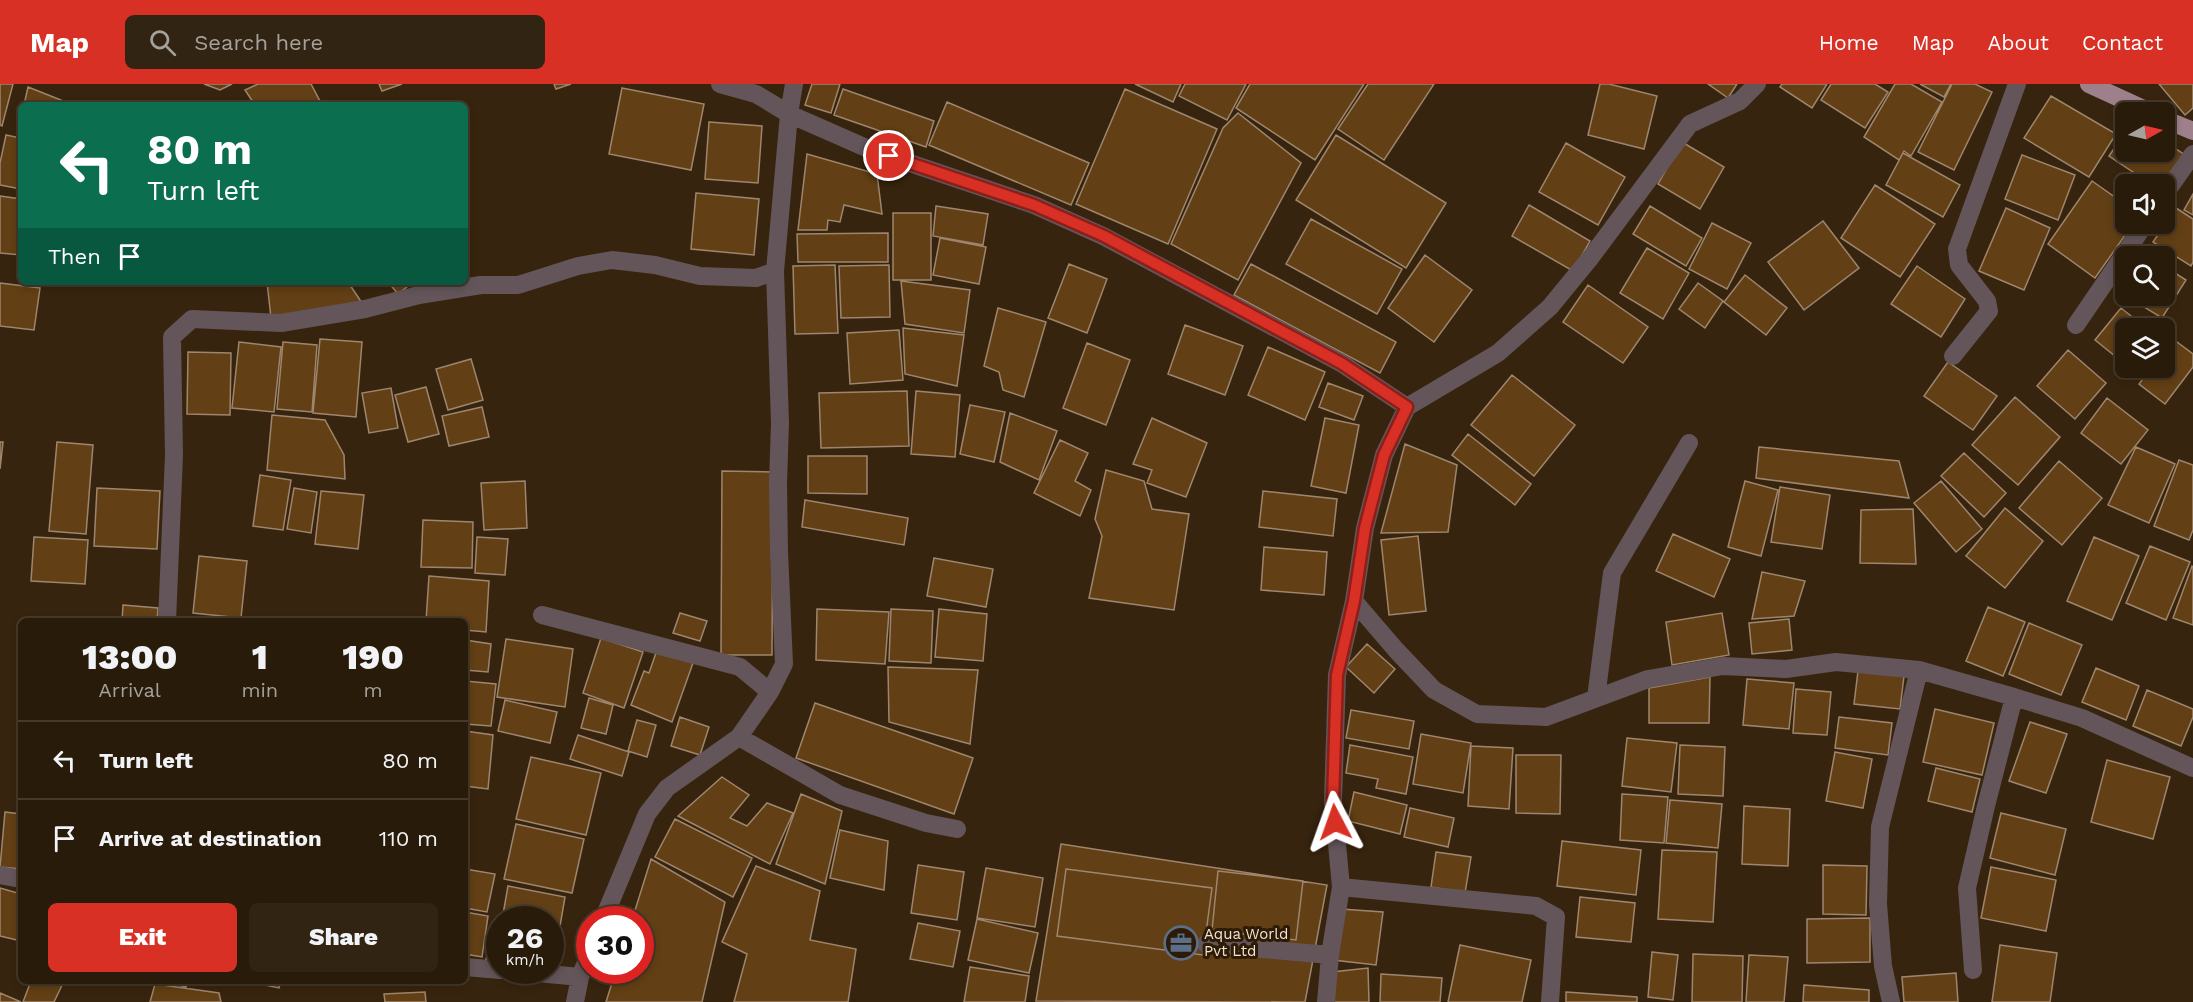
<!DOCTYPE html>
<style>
body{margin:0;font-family:"Work Sans",sans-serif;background:#312413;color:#f1f3f6;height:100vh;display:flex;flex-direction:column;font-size:22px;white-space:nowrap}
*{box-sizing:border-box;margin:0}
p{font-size:20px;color:#a5a19c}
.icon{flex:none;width:33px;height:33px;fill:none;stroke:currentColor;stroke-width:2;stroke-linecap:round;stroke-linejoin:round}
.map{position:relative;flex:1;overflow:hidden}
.side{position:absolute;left:18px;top:534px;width:450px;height:366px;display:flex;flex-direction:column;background:#291b0a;border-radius:9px;box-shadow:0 3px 9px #0003,0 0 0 2px #45392b}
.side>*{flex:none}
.hud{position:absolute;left:18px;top:18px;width:450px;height:183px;border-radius:9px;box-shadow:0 3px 9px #0003,0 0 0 2px #45392b;background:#0b6e4f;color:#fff;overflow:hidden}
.needle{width:39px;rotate:82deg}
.tools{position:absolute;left:2115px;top:18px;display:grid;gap:12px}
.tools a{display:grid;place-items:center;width:60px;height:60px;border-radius:9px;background:#291b0a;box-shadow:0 3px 9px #0003,0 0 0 2px #45392b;font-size:30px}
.speed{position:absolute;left:486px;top:822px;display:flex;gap:12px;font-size:30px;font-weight:700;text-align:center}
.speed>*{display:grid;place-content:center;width:78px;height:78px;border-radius:50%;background:#291b0a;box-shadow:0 3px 9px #0003,0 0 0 2px #45392b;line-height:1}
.speed small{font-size:15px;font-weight:400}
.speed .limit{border:9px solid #d22;background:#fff;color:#111}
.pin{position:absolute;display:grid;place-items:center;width:51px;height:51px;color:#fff;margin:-26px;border:3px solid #fff;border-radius:50%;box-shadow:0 2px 6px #0007}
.me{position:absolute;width:66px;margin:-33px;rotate:356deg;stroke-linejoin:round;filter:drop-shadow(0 0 4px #0008)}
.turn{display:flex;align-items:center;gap:21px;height:126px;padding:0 30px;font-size:27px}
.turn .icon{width:78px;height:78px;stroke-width:2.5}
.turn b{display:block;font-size:42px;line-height:51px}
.then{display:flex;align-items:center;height:57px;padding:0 30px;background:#0003;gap:12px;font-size:22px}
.eta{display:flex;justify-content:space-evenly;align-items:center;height:102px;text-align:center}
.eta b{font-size:36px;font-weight:800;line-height:42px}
.cta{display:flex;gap:12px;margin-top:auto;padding:12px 30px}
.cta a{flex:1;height:69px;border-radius:9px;background:#d93025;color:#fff;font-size:24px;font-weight:800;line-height:69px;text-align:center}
.cta a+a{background:#312413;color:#f1f3f6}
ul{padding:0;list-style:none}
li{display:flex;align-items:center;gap:18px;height:78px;padding:0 30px;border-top:2px solid #45392b}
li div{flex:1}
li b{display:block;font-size:22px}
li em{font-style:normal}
header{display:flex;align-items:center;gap:36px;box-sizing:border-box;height:84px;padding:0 30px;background:#d93025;color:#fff}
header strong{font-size:28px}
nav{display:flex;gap:33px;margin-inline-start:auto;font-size:21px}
.search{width:420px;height:54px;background:#312413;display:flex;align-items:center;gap:15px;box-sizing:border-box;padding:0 21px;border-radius:9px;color:#a5a19c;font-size:22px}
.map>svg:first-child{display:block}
</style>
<header>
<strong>Map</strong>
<div class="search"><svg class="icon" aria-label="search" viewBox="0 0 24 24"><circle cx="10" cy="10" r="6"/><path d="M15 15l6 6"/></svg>Search here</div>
<nav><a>Home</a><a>Map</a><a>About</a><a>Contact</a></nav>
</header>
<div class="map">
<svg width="2193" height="918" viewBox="0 0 2193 918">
<rect width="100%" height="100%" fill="#37240e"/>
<path fill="#623f14" stroke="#9e866e" stroke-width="1.5" d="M0,0H13L2,42L0,41Z
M204,0H232L220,6Z
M258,0H311L322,21H255L245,6Z
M379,0H402L382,7Z
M554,0H571L556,5Z
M812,0H840L831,29L805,21Z
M1135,0H1181L1173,18Z
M1185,0H1246L1227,36L1179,12Z
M1250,0H1364L1315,76L1236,24Z
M1368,0H1434L1384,76L1338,45Z
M1600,0H1609L1657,12L1644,65L1588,51Z
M1708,0H1737L1728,14Z
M1782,0H1827L1812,24L1780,3Z
M1831,0H1875L1888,8L1865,44L1821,16Z
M1895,0H1911L1942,18L1911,72L1904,67L1899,76L1864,53Z
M1920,0H1951L1944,13Z
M1952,0H1975L1992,8L1954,86L1918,68Z
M2159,0H2193V24L2185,31Z
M28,3L71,20V21H24Z
M622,4L704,20L691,86L609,70Z
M843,5L934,37L926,63L834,31Z
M1125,5L1217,45L1168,160L1076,120Z
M2051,12L2116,50L2089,93L2024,54Z
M947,18L1089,79L1071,121L929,61Z
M1238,29L1301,79L1238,196L1171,160L1223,44Z
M709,38L762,42L758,99L705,95Z
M2126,47V68H2164V57L2185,71L2164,100H2151L2109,72Z
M6,51L21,54V105L0,101V79Z
M1336,51L1446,119L1406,184L1296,116Z
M1682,58L1724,83L1700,125L1658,100Z
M1566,59L1625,93L1598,141L1539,108Z
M1903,69L1960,101L1943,133L1886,101Z
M807,70L877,90L882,130L844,121L840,138L828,136L827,146H798Z
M2022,71L2075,91L2058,136L2005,115Z
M2092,97L2126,121V140H2133L2095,194L2048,160Z
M1875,101L1935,140L1900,193L1841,154Z
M696,109L759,115L754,171L691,165Z
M2193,110V131L2184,126Z
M0,112L21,115V171L0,169Z
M1529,121L1590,157L1573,187L1512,152Z
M936,122L988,130L983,161L933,152Z
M1650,122L1702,154L1686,182L1633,150Z
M2006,124L2050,144L2024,206L1979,187Z
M2176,124L2193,135V178L2191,182L2153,158Z
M893,129H931V196H893Z
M1311,135L1402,185L1377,230L1286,180Z
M1823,137L1859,184L1804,226L1768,178Z
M1712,139L1751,159L1727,205L1689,185Z
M888,149V178H798L797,150Z
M940,154L986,163L979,200L933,191Z
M1647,164L1689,189L1663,235L1620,209Z
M1425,171L1472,206L1434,258L1388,224Z
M1069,180L1107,195L1087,249L1048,234Z
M1251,180L1396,258L1380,289L1234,211Z
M835,181L838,249L795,250L793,182Z
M889,181L890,233L841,234L839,182Z
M1917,182L1965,215L1941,253L1891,220Z
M2164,182L2186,196L2162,234L2126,212H2164Z
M1745,191L1787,224L1766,251L1724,218Z
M901,197L970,206L964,249L905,240Z
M267,198H348L362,219L271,234Z
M388,198H413L398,210Z
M0,199L40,204L34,246L0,242Z
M1698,199L1723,217L1705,244L1679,225Z
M1588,201L1648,243L1623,279L1563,238Z
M998,224L1046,238L1024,313L1003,306L999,288L984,282Z
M2121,224L2146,244H2126V281L2095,256Z
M1185,241L1243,262L1225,311L1168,290Z
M903,244L964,251L957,302L905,290Z
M899,246L903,296L850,300L847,249Z
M320,255L362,258L356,333L313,329Z
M2173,255L2193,270V283L2165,320L2139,300L2151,284H2164V266Z
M239,258L281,263L274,328L232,324Z
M283,258L317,261L312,328L277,325Z
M1087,259L1130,276L1106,341L1063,324Z
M1268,263L1325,288L1305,336L1248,311Z
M2068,266L2106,299L2075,335L2037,302Z
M188,268L231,269L230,331L187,330Z
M471,275L483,316L448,326L436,285Z
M1948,278L1997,312L1973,346L1924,312Z
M2128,284H2149L2141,294Z
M1512,291L1575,341L1534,392L1471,341Z
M1328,299L1363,312L1354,336L1319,323Z
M426,303L439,350L408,358L395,311Z
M391,304L398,344L369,349L362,309Z
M907,307L909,362L821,364L819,309Z
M916,307L960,311L955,373L911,370Z
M2015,313L2060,353L2018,401L1972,361Z
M2107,314L2148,346L2121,380L2081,349Z
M970,321L1005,328L994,378L960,370Z
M482,323L489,353L449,362L442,332Z
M1010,329L1057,347L1039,396L1000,378Z
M272,331L325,336L344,371L345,395L267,386Z
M1152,334L1207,359L1186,413L1147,399L1152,386L1133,380Z
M1325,334L1359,341L1346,409L1311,402Z
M1468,350L1531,400L1515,421L1452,371Z
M1060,356L1088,369L1075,397L1091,406L1080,432L1034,409Z
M0,358H3L0,385Z
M57,358L93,361L86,450L49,447Z
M1405,360L1457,381L1448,448L1381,449Z
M1759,363L1899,377L1909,414L1756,394Z
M2136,363L2175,380L2149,439L2108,421Z
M1964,369L2006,409L1984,433L1941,392Z
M808,372H867V410L808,409Z
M2179,376L2193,381V446L2189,456L2154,442Z
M2059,377L2102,414L2062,461L2019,424Z
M1106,386L1144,397L1152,425L1189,430L1174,526L1089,514L1102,452L1095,435Z
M722,387L773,388L772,571H721Z
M260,391L291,396L283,446L253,442Z
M525,397L527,444L484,446L481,399Z
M1745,397L1778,406L1761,472L1728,463Z
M1941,397L1982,445L1956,468L1914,419Z
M1780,403L1830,411L1822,465L1771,458Z
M97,404L160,407L157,465L94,462Z
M294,404L317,408L311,449L287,445Z
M321,407L364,411L358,465L315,460Z
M1263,407L1337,415L1333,452L1259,443Z
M805,416L908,434L904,461L802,443Z
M2005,424L2043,457L2005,504L1966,472Z
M1913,425L1916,480L1860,479L1861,426Z
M423,436L473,438L472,484L421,483Z
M1673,450L1730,475L1714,513L1656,487Z
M1418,452L1426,527L1389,531L1381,456Z
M34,453L88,456L85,500L31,497Z
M477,453L508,455L505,491L475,489Z
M2094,453L2139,472L2112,536L2067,517Z
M2150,462L2190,478L2166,536L2126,519Z
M1264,463L1327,468L1324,511L1261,506Z
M199,472L247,477L241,534L193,529Z
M934,474L993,485L986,523L927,512Z
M2192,482L2193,483V541L2173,534Z
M1762,488L1805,497L1794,532L1752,535Z
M429,492L489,497L486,548L465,546V537H426Z
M123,521L158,524L157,537H122Z
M1988,523L2025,538L2003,592L1966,577Z
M817,525L889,528L885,580L816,576Z
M891,525L933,527L931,579L889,577Z
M939,525L987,530L983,577L935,573Z
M680,529L707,537L700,557L673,549Z
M1722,529L1729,571L1672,581L1666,538Z
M1789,535L1792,566L1752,570L1749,539Z
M2029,539L2082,561L2061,611L2009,590Z
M601,554L643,568L624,624L583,609Z
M506,555L573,565L565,623L497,613Z
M465,556L491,560L488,588L465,586Z
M1367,560L1395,585L1374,609L1346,583Z
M657,566L693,579L672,638L631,621L644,587L649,589Z
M888,583L978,586L970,660L889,638Z
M2096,584L2139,602L2126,636L2082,618Z
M1858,587L1904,592L1900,625L1854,620Z
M1710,593L1709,639H1649V604Z
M1747,595L1794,599L1789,645L1743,641Z
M465,597L496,600L491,642L465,640Z
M1796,605L1831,608L1827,651L1793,649Z
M2147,606L2193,625V633L2181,662L2133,642Z
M589,614L613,621L606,650L581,644Z
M505,616L557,628L550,659L498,647Z
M815,619L973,674L954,730L796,674Z
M1935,625L1994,639L1982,691L1923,678Z
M1351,626L1414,637L1409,665L1346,654Z
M680,633L709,643L700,671L671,662Z
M1839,633L1892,639L1888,671L1835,664Z
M637,636L656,641L647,673L628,667Z
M2030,638L2067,650L2046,709L2009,697Z
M465,647L493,651L488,705L465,702Z
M1421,650L1471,659L1463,709L1413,700Z
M578,651L629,668L622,692L570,675Z
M1627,654L1677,659L1671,708L1622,702Z
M1350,661L1413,673L1406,710L1376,704L1378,695L1346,689Z
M1680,661L1725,663L1723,712L1678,710Z
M1471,662L1513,664L1509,725L1468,722Z
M1835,668L1872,675L1863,724L1826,717Z
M1516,671H1561L1560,730L1516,729Z
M531,673L601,689L586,751L516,735Z
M2107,676L2170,693L2153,755L2091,738Z
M1936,684L1980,695L1972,728L1928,717Z
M722,693L749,711L730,734L747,742L767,719L793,729L770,780L678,732Z
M1354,708L1407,721L1400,750L1348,737Z
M801,710L842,727L825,800L776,780Z
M1622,710L1668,713L1664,759L1620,756Z
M1670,716L1722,720L1718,764L1666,759Z
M1744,722L1790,725L1788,782L1742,780Z
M1410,724L1454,734L1448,763L1404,753Z
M5,728L21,730V785L0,783Z
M2001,729L2066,745L2055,791L1990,774Z
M675,735L752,774L733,813L655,773Z
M516,740L584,755L572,809L504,795Z
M840,746L888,757L884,806L830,794Z
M1562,757L1641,766L1636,811L1557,802Z
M1061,760L1327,801L1305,918L1036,917Z
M1662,766L1717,768L1713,838L1658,835Z
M1436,768L1471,773L1465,809L1431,803Z
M651,775L725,818L702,918H606L616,886H640V836H632Z
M918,781L964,788L957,836L911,829Z
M1823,781L1867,782L1866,831L1823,830Z
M756,782L820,807L810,856L856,865L848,918H734L747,870L722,858Z
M1991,783L2056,796L2046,847L1981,834Z
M986,784L1043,794L1035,843L977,834Z
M465,785L495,790L487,828L465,824Z
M1066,785L1212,804L1203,871L1057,852Z
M1218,787L1303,797L1296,856L1212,846Z
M508,802L565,813L559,848L550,847V836H502Z
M0,804L21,810V857L0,852Z
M1580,813L1635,819L1631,858L1576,853Z
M1341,825L1383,828L1376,881L1333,876Z
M465,828L488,832L482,873L465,870Z
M1870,834V878L1807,879V835Z
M977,835L1038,849L1029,889L968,876Z
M918,839L960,847L953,883L910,875Z
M493,842L500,844V879L486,876Z
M1460,861L1531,876L1522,918H1448Z
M2000,861L2057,869L2050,918H1992Z
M1652,868L1678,871L1673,916L1648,913Z
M1693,870L1743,872L1742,918H1692Z
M1749,871L1788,873L1784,918H1746Z
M970,883L1029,892L1025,918H964Z
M1368,884L1369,918H1331L1332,888Z
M1956,889L1958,918H1904L1902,893Z
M1381,890L1442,894L1440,918H1380Z
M31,897H64L54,918H23Z
M163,897H188L186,903Z
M245,897H281L279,904Z
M155,900L219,909L221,918H150Z
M1804,901L1869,906V918H1803Z
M425,908L426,918H385L384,910Z
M1566,908L1637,913V918H1566Z
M0,909L21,918H0Z"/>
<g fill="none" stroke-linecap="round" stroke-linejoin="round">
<path stroke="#63555a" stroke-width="18" d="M720,0L756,10L789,30L871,66L1034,121L1103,152L1341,279L1407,323
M2164,111L2193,70
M2076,241L2145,140
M1953,272L1989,227L1987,217L1959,181L1957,165L2017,0
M1354,517L1396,566L1434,606L1477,630L1546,633L1648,595L1723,582L1786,585L1836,578L1919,586L2014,613L2082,634L2193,684
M542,531L740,583L770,608
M167,537L174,371L172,253L192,235L281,239L365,225L419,211L481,201H518L578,182L612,176L655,181L700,192L756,194L775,187
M1596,614L1612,489L1689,359
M739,653L840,711L926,739L957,745
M0,791L21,795
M1341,803L1536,822L1556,833L1550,918
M603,836L647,730L667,704L739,653L770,608L784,580L779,468L778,399L780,339L775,187L789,30L794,0
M1206,860L1330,871
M465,883L500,886
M505,886L580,893
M1973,886L1967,804L1986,722L2014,613
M575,918L580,893L590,869
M1326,918L1330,871L1341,803L1333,717L1337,591L1354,517L1365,444L1384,371L1407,323L1498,269L1550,223L1591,173L1690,40L1740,17L1757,0
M1891,918L1883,882L1878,820L1880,743L1919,586"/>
<path stroke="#9d808b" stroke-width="18" d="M2089,0L2150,28
M2164,35L2193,47"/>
</g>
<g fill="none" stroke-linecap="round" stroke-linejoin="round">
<g stroke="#8d1f18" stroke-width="15">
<path id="route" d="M889,72L1034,121L1104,152L1341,279L1407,323L1384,371L1365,444L1354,517L1337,591L1333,717L1335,738"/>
</g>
<use href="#route" stroke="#d93025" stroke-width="10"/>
</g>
<defs>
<g id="office-ring" transform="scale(1.725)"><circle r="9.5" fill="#2d1b05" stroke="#5c6f8a" stroke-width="1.5"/><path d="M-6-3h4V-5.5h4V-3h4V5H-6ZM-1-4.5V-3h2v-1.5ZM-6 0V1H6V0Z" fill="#5c6f8a"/></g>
</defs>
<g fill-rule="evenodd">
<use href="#office-ring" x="1181" y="859"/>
</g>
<g text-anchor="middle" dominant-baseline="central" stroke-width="6" stroke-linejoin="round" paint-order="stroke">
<g font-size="15" fill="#f0e3d6" stroke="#2d1b05" text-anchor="start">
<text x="1204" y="850">Aqua World<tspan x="1204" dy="17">Pvt Ltd</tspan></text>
</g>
</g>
</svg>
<div class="tools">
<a><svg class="needle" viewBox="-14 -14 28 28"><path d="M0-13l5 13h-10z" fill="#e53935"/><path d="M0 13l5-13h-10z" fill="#a5a19c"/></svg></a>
<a><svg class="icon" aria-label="sound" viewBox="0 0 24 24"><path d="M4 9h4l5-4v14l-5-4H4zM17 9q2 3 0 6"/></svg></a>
<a><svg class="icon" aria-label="search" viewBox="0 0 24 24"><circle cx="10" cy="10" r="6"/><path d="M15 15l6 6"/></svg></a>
<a><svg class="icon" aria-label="layers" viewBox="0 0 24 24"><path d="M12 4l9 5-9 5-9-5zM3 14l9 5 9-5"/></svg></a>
</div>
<div class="speed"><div>26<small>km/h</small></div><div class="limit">30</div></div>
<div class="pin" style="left:889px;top:72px;background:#d93025"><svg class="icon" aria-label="arrive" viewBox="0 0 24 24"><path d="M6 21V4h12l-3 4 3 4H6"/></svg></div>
<svg class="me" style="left:1335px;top:738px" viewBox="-20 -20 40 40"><path d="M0-17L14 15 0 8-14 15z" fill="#d93025" stroke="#fff" stroke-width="4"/></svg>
<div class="hud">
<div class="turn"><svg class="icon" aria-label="left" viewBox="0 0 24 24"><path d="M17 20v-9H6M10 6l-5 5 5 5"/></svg><div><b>80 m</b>Turn left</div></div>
<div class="then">Then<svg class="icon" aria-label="arrive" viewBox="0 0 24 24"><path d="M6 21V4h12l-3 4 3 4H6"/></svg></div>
</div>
<section class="side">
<div class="eta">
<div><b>13:00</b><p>Arrival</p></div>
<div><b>1</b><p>min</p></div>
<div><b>190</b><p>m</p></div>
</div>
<ul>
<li><svg class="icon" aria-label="left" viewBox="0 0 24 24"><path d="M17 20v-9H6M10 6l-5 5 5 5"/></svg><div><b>Turn left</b></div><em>80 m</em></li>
<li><svg class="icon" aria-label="arrive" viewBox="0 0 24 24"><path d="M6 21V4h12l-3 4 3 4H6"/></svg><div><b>Arrive at destination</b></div><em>110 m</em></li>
</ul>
<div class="cta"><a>Exit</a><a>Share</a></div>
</section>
</div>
